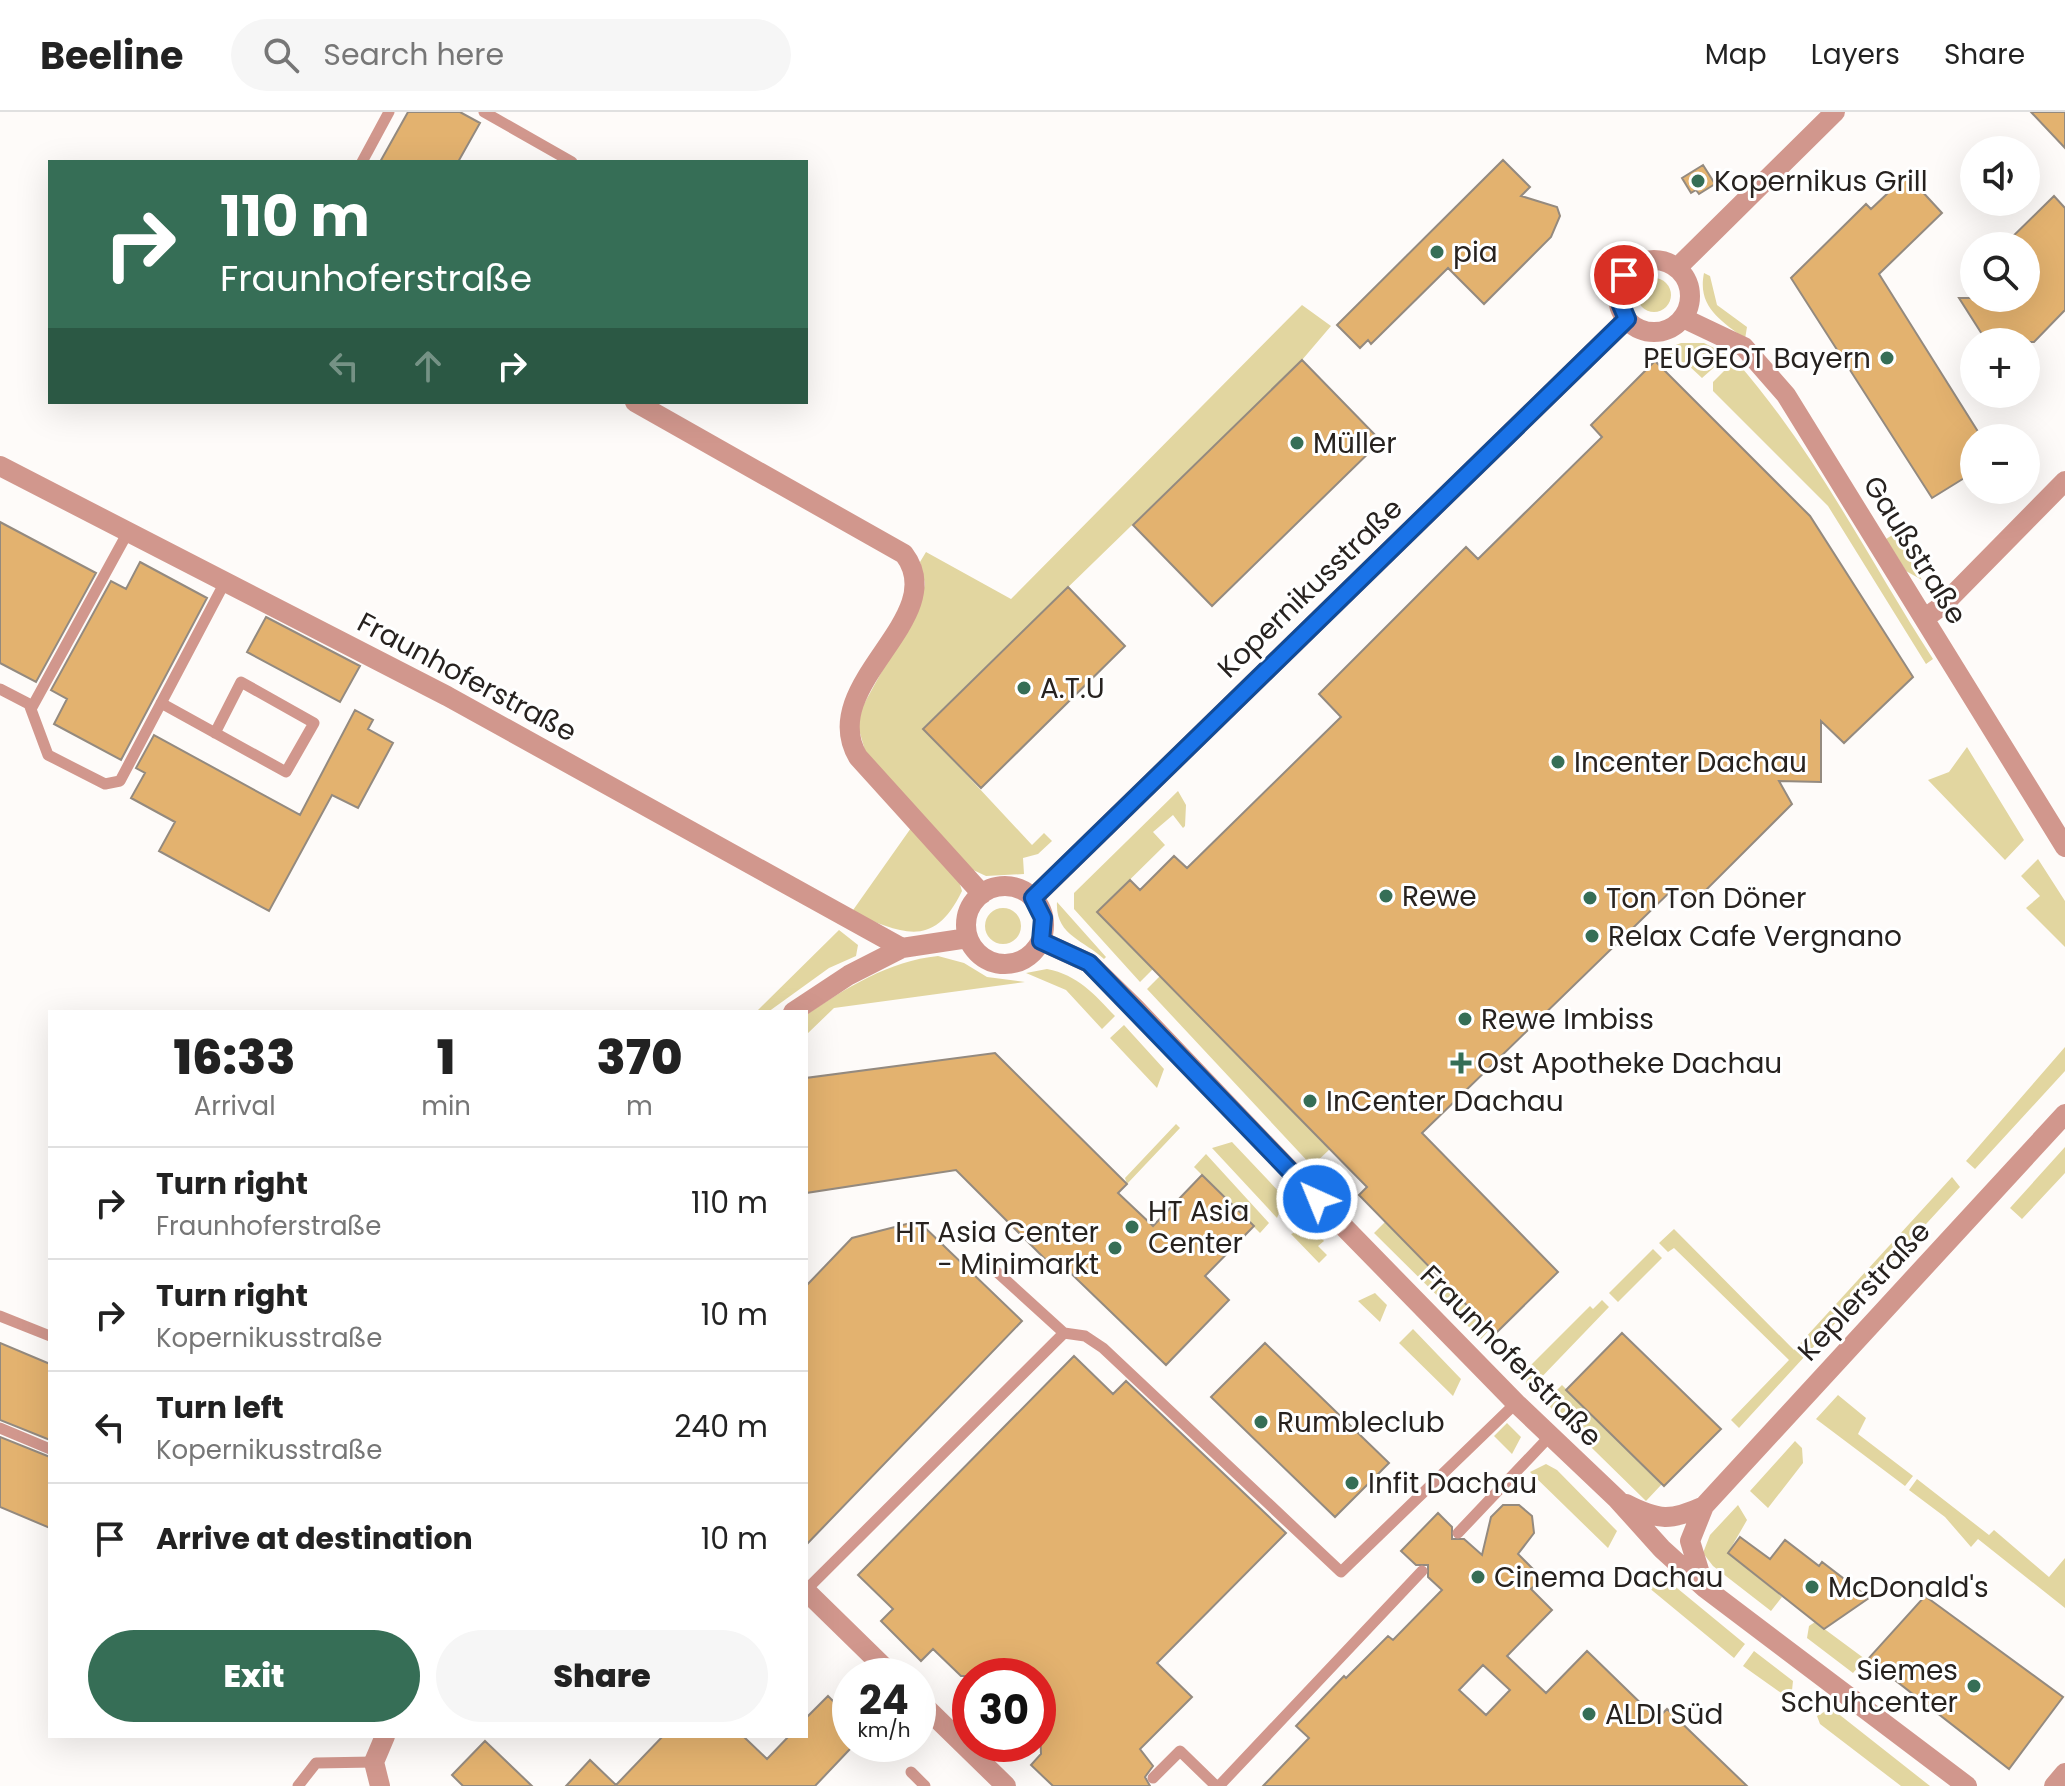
<!DOCTYPE html>
<meta charset="utf-8">
<style>
body{margin:0;font-family:Poppins,sans-serif;background:#f6f6f6;color:#222;height:100vh;display:flex;flex-direction:column;font-size:30px;white-space:nowrap}
*{box-sizing:border-box;margin:0}
p{font-size:26px;color:#767676}
.icon{flex:none;width:44px;height:44px;fill:none;stroke:currentColor;stroke-width:2;stroke-linecap:round;stroke-linejoin:round}
.map{position:relative;flex:1;overflow:hidden}
.sheet{position:absolute;left:48px;top:898px;width:760px;height:728px;display:flex;flex-direction:column;background:#fff;border-radius:0px;box-shadow:0 8px 32px #0002}
.sheet>*{flex:none}
.guide{position:absolute;left:48px;top:48px;width:760px;height:244px;border-radius:0px;box-shadow:0 8px 32px #0002;background:#366e56;color:#fff;overflow:hidden}
.controls{position:absolute;left:1960px;top:24px;display:grid;gap:16px}
.controls a{display:grid;place-items:center;width:80px;height:80px;border-radius:50%;background:#fff;box-shadow:0 8px 32px #0002;font-size:40px}
.speed{position:absolute;left:832px;top:1546px;display:flex;gap:16px;font-size:40px;font-weight:700;text-align:center}
.speed>*{display:grid;place-content:center;width:104px;height:104px;border-radius:50%;background:#fff;box-shadow:0 8px 32px #0002;line-height:1}
.speed small{font-size:20px;font-weight:400}
.speed .limit{border:12px solid #d22;background:#fff;color:#111}
.pin{position:absolute;display:grid;place-items:center;width:68px;height:68px;color:#fff;margin:-34px;border:4px solid #fff;border-radius:50%;box-shadow:0 2px 8px #0007}
.me{position:absolute;width:88px;margin:-44px;rotate:316deg;stroke-linejoin:round;filter:drop-shadow(0 0 6px #0008)}
.turn{display:flex;align-items:center;gap:28px;height:168px;padding:0 40px;font-size:36px}
.turn .icon{width:104px;height:104px;stroke-width:2.5}
.turn b{display:block;font-size:56px;line-height:68px}
.lanes{display:flex;align-items:center;height:76px;padding:0 40px;background:#0003;justify-content:center;gap:40px;direction:ltr}
.lanes .off{opacity:.35}
.eta{display:flex;justify-content:space-evenly;align-items:center;height:136px;text-align:center}
.eta b{font-size:48px;font-weight:800;line-height:56px}
.cta{display:flex;gap:16px;margin-top:auto;padding:16px 40px}
.cta a{flex:1;height:92px;border-radius:48px;background:#366e56;color:#fff;font-size:32px;font-weight:800;line-height:92px;text-align:center}
.cta a+a{background:#f6f6f6;color:#222}
ul{padding:0;list-style:none}
li{display:flex;align-items:center;gap:24px;height:112px;padding:0 40px;border-top:2px solid #e0e0e0}
li div{flex:1}
li b{display:block;font-size:30px}
li em{font-style:normal}
header{display:flex;align-items:center;gap:48px;box-sizing:border-box;height:112px;padding:0 40px;background:#fff;border-bottom:2px solid #e0e0e0}
header strong{font-size:38px}
nav{display:flex;gap:44px;margin-inline-start:auto;font-size:28px}
.search{width:560px;height:72px;background:#f6f6f6;display:flex;align-items:center;gap:20px;box-sizing:border-box;padding:0 28px;border-radius:44px;color:#767676;font-size:30px}
.map>svg:first-child{display:block}
</style>
<header>
<strong>Beeline</strong>
<div class="search"><svg class="icon" aria-label="search" viewBox="0 0 24 24"><circle cx="10" cy="10" r="6"/><path d="M15 15l6 6"/></svg>Search here</div>
<nav><a>Map</a><a>Layers</a><a>Share</a></nav>
</header>
<div class="map">
<svg width="2065" height="1674" viewBox="0 0 2065 1674">
<rect width="100%" height="100%" fill="#fefbf9"/>
<path fill="#e2d6a0" d="M1704,161L1710,164L1717,193L1747,215L1745,227C1721,208 1697,195 1704,161Z
M1637 183a17 17 0 1 1 34 0a17 17 0 1 1-34 0Z
M1302,193L1331,214L1302,248L923,616L1032,733L1044,721L1052,729L1038,742L1023,746L1024,762L986,764L971,757L866,642L857,611L859,601L920,490L925,472L920,450L926,440L1011,487Z
M1681,231H1704L1728,243L1702,266L1687,252L1658,240Z
M1735,248C1814,337 1869,448 1933,547L1926,552L1828,394L1713,279V270Z
M1894,422L1922,468L1906,459L1886,427Z
M1967,635L2024,728L2005,748L1928,668L1949,660Z
M1178,679L1186,693L1185,714L1183,716L1173,703L1153,720L1165,733L1097,800L1153,857L1140,870L1074,797V781Z
M911,716L958,766L962,779C933,839 902,820 851,801Z
M2038,747L2065,789V835L2026,796L2040,784L2021,764Z
M1057,790L1106,845L1104,847C1084,828 1055,823 1057,790Z
M985 814a18 18 0 1 1 36 0a18 18 0 1 1-36 0Z
M839,818L858,833L856,844L829,856L768,900H756Z
M938,844L964,851L987,865L1025,870L834,896L806,923V903C846,876 889,849 938,844Z
M1047,857C1078,863 1094,882 1115,904L1102,917L1066,878L1026,861Z
M1160,864L1330,1037L1312,1054L1147,877Z
M1124,913L1164,957L1157,976L1110,926Z
M2065,935V959L1975,1057L1966,1049Z
M1176,1012L1180,1016L1127,1072L1125,1066Z
M1232,1030L1285,1086L1277,1106L1212,1036Z
M2065,1035V1061L2022,1107L2010,1096Z
M1206,1042L1269,1111L1260,1121L1194,1055Z
M1952,1065L1960,1075L1739,1316L1731,1308L1789,1248L1674,1136L1668,1140L1659,1131L1674,1117L1794,1238Z
M1385,1110L1490,1217L1481,1227L1374,1121Z
M1310,1114L1324,1129L1318,1134L1327,1143L1319,1151L1291,1122Z
M1653,1137L1662,1146L1618,1190L1609,1181Z
M1375,1181L1387,1193L1380,1210L1358,1189Z
M1602,1188L1609,1195L1534,1273L1526,1272L1528,1256L1590,1194L1593,1197Z
M1413,1217L1461,1267L1453,1284L1399,1231Z
M1562,1273L1662,1372L1646,1389L1545,1290Z
M1838,1283L1866,1306L1858,1322L1913,1364L1905,1374L1816,1307Z
M1507,1311L1521,1325L1512,1342L1494,1324Z
M1795,1329L1802,1336L1803,1351L1768,1396L1750,1379Z
M1546,1352L1557,1358L1617,1419L1608,1436L1530,1360Z
M1917,1367L1989,1423L1994,1418L2049,1465L2065,1446V1496L1978,1427L1971,1435L1945,1405L1909,1378Z
M1738,1393L1747,1408L1728,1441L1782,1485L1771,1499L1713,1454L1703,1441L1710,1423Z
M1666,1467L1745,1532L1734,1546L1648,1475Z
M1815,1510L1865,1547L1853,1561L1807,1526L1809,1514Z
M1754,1539L1793,1569L1791,1588L1743,1554Z
M1831,1596L1930,1674H1901L1820,1612L1817,1604Z"/>
<path fill="#e3b26f" stroke="#948a7f" stroke-width="2" fill-rule="evenodd" d="M408,0H460L480,11L458,50H380Z
M2031,0H2065V36Z
M1503,48L1530,75L1521,84L1557,95L1560,104L1551,125L1484,192L1448,156L1371,232L1368,228L1360,236L1337,213Z
M1703,53L1715,72L1699,82L1696,78L1691,81L1682,66Z
M1907,63L1942,101L1879,162L1982,326H1974V360L1932,386L1791,166L1866,92L1871,97Z
M2054,84L2065,96V198L2034,230H1987L1959,186H2026V134H2003Z
M1302,248L1381,329L1212,494L1133,413Z
M1655,249L1810,404L1913,565L1844,631L1821,609V670L1779,669L1792,692L1694,790L1676,774L1422,1021L1558,1160L1495,1222L1359,1083L1367,1075L1097,800L1130,768L1140,778L1174,744L1187,756L1341,605L1319,582L1466,435L1478,447L1602,325L1591,313Z
M0,410L96,461L36,570L0,551Z
M140,450L207,486L121,648L54,612L67,587L51,578L111,469L126,477Z
M1068,475L1125,534L981,676L923,617Z
M266,505L360,554L340,590L247,540Z
M355,598L373,608L368,617L393,631L358,696L332,683L269,799L159,739L175,710L131,686L145,661L136,656L154,623L300,703Z
M995,941L1127,1072L1118,1081L1153,1114L1202,1063L1254,1114L1205,1164L1229,1188L1166,1253L1055,1146L1050,1152L956,1058L806,1081V966Z
M918,1109L1022,1209L806,1433V1174L852,1126Z
M1622,1221L1721,1317L1664,1374L1566,1278Z
M0,1231L50,1252V1328L0,1308Z
M1265,1231L1389,1351L1335,1405L1211,1285Z
M1074,1244L1113,1282L1126,1269L1286,1421L1157,1551L1192,1585L1140,1637L1153,1654L1145,1665L1150,1674H1053L1031,1653L1041,1642L1038,1564H961L933,1537L921,1549L881,1509L893,1497L858,1463Z
M0,1325L50,1345V1416L0,1395Z
M1503,1393H1519L1532,1404L1534,1421L1518,1442L1542,1466L1531,1477L1552,1498L1507,1544L1546,1581L1587,1539L1657,1607L1667,1597L1747,1674H1263L1309,1626L1296,1614L1344,1564L1346,1566L1388,1524L1393,1528L1442,1478L1428,1465V1453H1416L1401,1439L1438,1401L1452,1415V1427H1464L1482,1443L1491,1405ZM1483,1553L1510,1578L1486,1603L1459,1578Z
M1740,1425L1770,1447L1785,1428L1819,1454L1822,1450L1869,1486L1824,1517L1728,1441Z
M1925,1484L2063,1585L2009,1657L1868,1547Z
M828,1584L850,1606V1637L815,1674H566L590,1648L616,1673L663,1624H743L767,1647L789,1624H806V1606Z
M485,1629L508,1651L532,1674H463L452,1663Z"/>
<g fill="none" stroke-linecap="round" stroke-linejoin="round">
<path stroke="#d1978d" stroke-width="11" d="M484,0L572,50
M362,50L389,0
M0,577L29,592L48,643L105,672L120,669L225,470
M161,591L286,660L314,611L241,570L215,621
M31,597L128,420
M0,1204L50,1224
M1064,1221L1085,1224L1103,1236L1341,1460L1516,1291
M0,1316L50,1337
M1458,1421L1550,1324
M806,1478L1064,1221L998,1161
M911,1660L925,1674
M1153,1666L1180,1639L1216,1674
M298,1674L316,1651L374,1650
M1219,1674L1422,1459"/>
<path stroke="#d1978d" stroke-width="20" d="M1618 184a36 36 0 1 1 72 0a36 36 0 1 1-72 0Z
M1677,156L1835,0
M1683,206L1744,235L1786,283L2065,735
M635,290L904,442C953,506 815,572 858,645L982,782
M0,354L447,584L902,836
M1925,506L1943,493L2065,369
M966 813a39 39 0 1 1 78 0a39 39 0 1 1-78 0Z
M1033,786L1627,207
M1041,829L1089,851L1135,896L1342,1113L1516,1291L1617,1387L1662,1437L1705,1476L1967,1674
M793,900L849,863L902,836L968,826
M1626,1392C1659,1409 1671,1409 1704,1394
M1702,1468L1690,1429L1704,1394L2065,1002
M806,1479L893,1564
M918,1588L1006,1674
M380,1674L374,1650L385,1624
M2054,1674L2065,1661"/>
</g>
<g fill="none" stroke-linecap="round" stroke-linejoin="round">
<g stroke="#114b97" stroke-width="20">
<path id="route" d="M1317,1087L1089,851L1041,829L1043,806L1033,786L1627,207L1618,186L1624,163"/>
</g>
<use href="#route" stroke="#1a73e8" stroke-width="14"/>
</g>
<g fill="#366e56" stroke="#fff" stroke-width="3">
<circle cx="1698" cy="69" r="8"/>
<circle cx="1437" cy="140" r="8"/>
<circle cx="1887" cy="246" r="8"/>
<circle cx="1297" cy="331" r="8"/>
<circle cx="1024" cy="576" r="8"/>
<circle cx="1558" cy="650" r="8"/>
<circle cx="1386" cy="784" r="8"/>
<circle cx="1590" cy="786" r="8"/>
<circle cx="1592" cy="824" r="8"/>
<circle cx="1465" cy="907" r="8"/>
<path d="M1457 939h8v8h8v8h-8v8h-8v-8h-8v-8h8z"/>
<circle cx="1310" cy="989" r="8"/>
<circle cx="1132" cy="1115" r="8"/>
<circle cx="1115" cy="1136" r="8"/>
<circle cx="1261" cy="1310" r="8"/>
<circle cx="1352" cy="1371" r="8"/>
<circle cx="1478" cy="1465" r="8"/>
<circle cx="1812" cy="1475" r="8"/>
<circle cx="1974" cy="1574" r="8"/>
<circle cx="1589" cy="1602" r="8"/>
</g>
<g text-anchor="middle" dominant-baseline="central" stroke-width="6" stroke-linejoin="round" paint-order="stroke">
<g font-size="28" fill="#27221f" stroke="#fff" text-anchor="start">
<text x="1714" y="69">Kopernikus Grill</text>
<text x="1453" y="140">pia</text>
<text x="1871" y="246" text-anchor="end">PEUGEOT Bayern</text>
<text x="1313" y="331">Müller</text>
<text x="1040" y="576">A.T.U</text>
<text x="1574" y="650">Incenter Dachau</text>
<text x="1402" y="784">Rewe</text>
<text x="1606" y="786">Ton Ton Döner</text>
<text x="1608" y="824">Relax Cafe Vergnano</text>
<text x="1481" y="907">Rewe Imbiss</text>
<text x="1477" y="951">Ost Apotheke Dachau</text>
<text x="1326" y="989">InCenter Dachau</text>
<text x="1148" y="1099">HT Asia<tspan x="1148" dy="32">Center</tspan></text>
<text x="1099" y="1120" text-anchor="end">HT Asia Center<tspan x="1099" dy="32">- Minimarkt</tspan></text>
<text x="1277" y="1310">Rumbleclub</text>
<text x="1368" y="1371">Infit Dachau</text>
<text x="1494" y="1465">Cinema Dachau</text>
<text x="1828" y="1475">McDonald's</text>
<text x="1958" y="1558" text-anchor="end">Siemes<tspan x="1958" dy="32">Schuhcenter</tspan></text>
<text x="1605" y="1602">ALDI Süd</text>
</g>
<g font-size="28" fill="#27221f" stroke="#fff">
<text transform="translate(1915 438) rotate(58)">Gaußstraße</text>
<text transform="translate(1310 476) rotate(-44)">Kopernikusstraße</text>
<text transform="translate(467 565) rotate(28)">Fraunhoferstraße</text>
<text transform="translate(1864 1179) rotate(-47)">Keplerstraße</text>
<text transform="translate(1511 1244) rotate(45)">Fraunhoferstraße</text>
</g>
</g>
</svg>
<div class="controls">
<a><svg class="icon" aria-label="sound" viewBox="0 0 24 24"><path d="M4 9h4l5-4v14l-5-4H4zM17 9q2 3 0 6"/></svg></a>
<a><svg class="icon" aria-label="search" viewBox="0 0 24 24"><circle cx="10" cy="10" r="6"/><path d="M15 15l6 6"/></svg></a>
<a>+</a>
<a>−</a>
</div>
<div class="speed"><div>24<small>km/h</small></div><div class="limit">30</div></div>
<div class="pin" style="left:1624px;top:163px;background:#d93025"><svg class="icon" aria-label="arrive" viewBox="0 0 24 24"><path d="M6 21V4h12l-3 4 3 4H6"/></svg></div>
<svg class="me" style="left:1317px;top:1087px" viewBox="-20 -20 40 40"><circle r="17" fill="#1a73e8" stroke="#fff" stroke-width="3"/><path d="M0-11L8 9 0 5-8 9z" fill="#fff"/></svg>
<div class="guide">
<div class="turn"><svg class="icon" aria-label="right" viewBox="0 0 24 24"><path d="M7 20v-9h11M14 6l5 5-5 5"/></svg><div><b>110 m</b>Fraunhoferstraße</div></div>
<div class="lanes"><svg class="icon off" aria-label="left" viewBox="0 0 24 24"><path d="M17 20v-9H6M10 6l-5 5 5 5"/></svg><svg class="icon off" aria-label="ahead" viewBox="0 0 24 24"><path d="M12 20V5M6 11l6-6 6 6"/></svg><svg class="icon" aria-label="right" viewBox="0 0 24 24"><path d="M7 20v-9h11M14 6l5 5-5 5"/></svg></div>
</div>
<section class="sheet">
<div class="eta">
<div><b>16:33</b><p>Arrival</p></div>
<div><b>1</b><p>min</p></div>
<div><b>370</b><p>m</p></div>
</div>
<ul>
<li><svg class="icon" aria-label="right" viewBox="0 0 24 24"><path d="M7 20v-9h11M14 6l5 5-5 5"/></svg><div><b>Turn right</b><p>Fraunhoferstraße</p></div><em>110 m</em></li>
<li><svg class="icon" aria-label="right" viewBox="0 0 24 24"><path d="M7 20v-9h11M14 6l5 5-5 5"/></svg><div><b>Turn right</b><p>Kopernikusstraße</p></div><em>10 m</em></li>
<li><svg class="icon" aria-label="left" viewBox="0 0 24 24"><path d="M17 20v-9H6M10 6l-5 5 5 5"/></svg><div><b>Turn left</b><p>Kopernikusstraße</p></div><em>240 m</em></li>
<li><svg class="icon" aria-label="arrive" viewBox="0 0 24 24"><path d="M6 21V4h12l-3 4 3 4H6"/></svg><div><b>Arrive at destination</b></div><em>10 m</em></li>
</ul>
<div class="cta"><a>Exit</a><a>Share</a></div>
</section>
</div>
